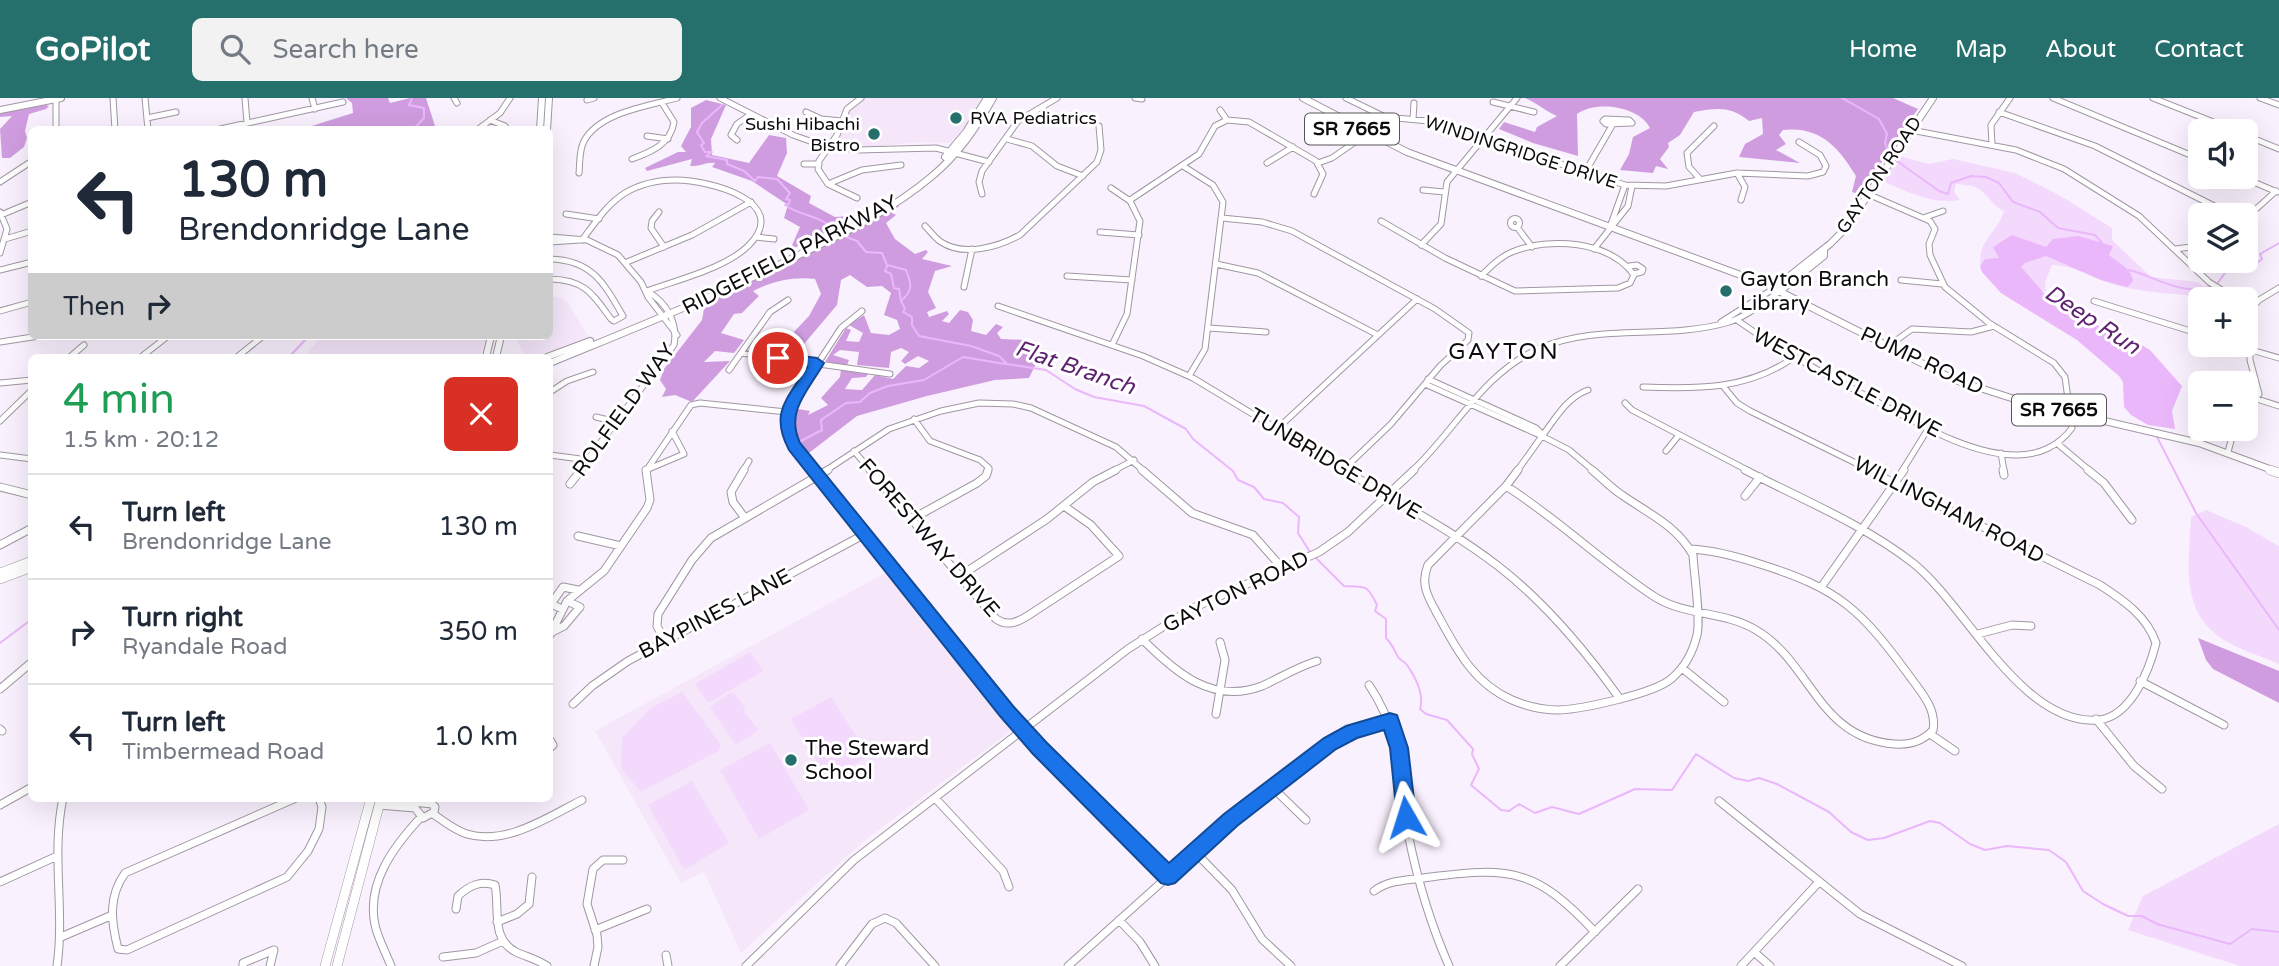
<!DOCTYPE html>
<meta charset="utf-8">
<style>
body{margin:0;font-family:"Varela Round",sans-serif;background:#f2f2f3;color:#1f2937;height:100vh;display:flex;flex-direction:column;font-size:26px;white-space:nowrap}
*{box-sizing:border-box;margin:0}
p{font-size:23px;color:#747a83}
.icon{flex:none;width:38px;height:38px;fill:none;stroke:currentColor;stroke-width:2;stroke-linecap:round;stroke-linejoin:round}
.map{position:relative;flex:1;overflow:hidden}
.details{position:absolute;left:28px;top:256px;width:525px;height:448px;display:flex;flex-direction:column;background:#fff;border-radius:10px;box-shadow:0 7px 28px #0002}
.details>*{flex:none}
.guide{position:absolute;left:28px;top:28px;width:525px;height:214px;border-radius:10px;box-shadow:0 7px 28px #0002;background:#fff;color:#1f2937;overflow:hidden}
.buttons{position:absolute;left:2188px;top:21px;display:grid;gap:14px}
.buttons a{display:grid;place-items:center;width:70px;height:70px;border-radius:10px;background:#fff;box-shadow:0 7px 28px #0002;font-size:35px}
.pin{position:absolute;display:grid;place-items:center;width:60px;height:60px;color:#fff;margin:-30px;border:4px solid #fff;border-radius:50%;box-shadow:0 2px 7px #0007}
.me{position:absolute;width:77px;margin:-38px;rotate:354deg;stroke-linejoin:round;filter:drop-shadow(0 0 5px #0008)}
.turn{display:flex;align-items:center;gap:24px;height:147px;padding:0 35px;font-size:32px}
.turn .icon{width:91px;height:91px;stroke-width:2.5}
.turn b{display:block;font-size:49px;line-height:60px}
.then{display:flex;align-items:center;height:66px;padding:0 35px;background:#0003;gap:14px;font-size:26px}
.round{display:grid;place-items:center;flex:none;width:74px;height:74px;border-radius:10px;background:#f2f2f3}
.headline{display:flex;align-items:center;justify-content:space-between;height:119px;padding:0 35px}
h1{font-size:42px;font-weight:600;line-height:52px;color:#1e9e55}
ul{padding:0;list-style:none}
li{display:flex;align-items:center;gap:21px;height:105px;padding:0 35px;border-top:2px solid #e0e1e3}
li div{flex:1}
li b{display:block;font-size:26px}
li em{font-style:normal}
header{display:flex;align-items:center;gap:42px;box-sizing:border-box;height:98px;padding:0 35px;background:#256f6c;color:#fff}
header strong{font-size:33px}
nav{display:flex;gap:38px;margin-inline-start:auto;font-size:24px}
.search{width:490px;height:63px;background:#f2f2f3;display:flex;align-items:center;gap:18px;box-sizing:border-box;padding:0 24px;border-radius:10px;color:#747a83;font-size:26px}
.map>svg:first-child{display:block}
</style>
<header>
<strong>GoPilot</strong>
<div class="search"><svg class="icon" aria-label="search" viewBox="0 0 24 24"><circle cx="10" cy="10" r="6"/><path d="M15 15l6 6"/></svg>Search here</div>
<nav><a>Home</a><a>Map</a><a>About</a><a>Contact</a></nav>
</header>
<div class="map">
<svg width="2279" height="868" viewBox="0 0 2279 868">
<rect width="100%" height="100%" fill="#faf1fe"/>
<path fill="#f5e6fa" d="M866,0H981L971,22L950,45L920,44L863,50L835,45L846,26L849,13Z
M550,198L562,200L567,204L589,239L536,259H526L514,238H550Z
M322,238H486L480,259H303Z
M887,474L1013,631L865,742L741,855L704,774L681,785L595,633Z"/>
<path fill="#f3d9fc" d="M1899,58L1929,66L1953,61L2015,75L2059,97L2112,130V142L2151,179L2197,184L2215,194L2210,200C2179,195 2149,196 2119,188C2096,182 2075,167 2052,167L2045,184L2046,193H2040L1982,174C1974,143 1997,137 2004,113C1991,108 1988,94 1975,89C1970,87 1962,87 1956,86L1954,94L1960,102C1932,107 1908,94 1883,83Z
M2206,412L2246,429L2279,448V566C2261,558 2240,552 2224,542C2179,515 2189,464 2191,419Z
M750,554L763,573L708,605L695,586Z
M682,594L721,647L718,653L641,694L621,670L622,640L651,610Z
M730,595H734L745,610L744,614L759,632L736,647L710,609Z
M831,599L869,658L828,682L791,621Z
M770,645L809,712L759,741L720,672Z
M692,683L729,745L684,772L648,707Z
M2279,726V868H2240L2128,832L2143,798Z"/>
<path fill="#cf9ddf" d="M346,0H388L390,5L410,0H426L436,31H302L353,15L352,5Z
M1525,0H1893L1918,11L1901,34L1861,97L1852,94L1856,78C1838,48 1819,28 1783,32L1779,37L1786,46L1776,52L1800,65L1739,59L1745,46L1763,36L1762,20L1749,23C1730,8 1718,10 1694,14L1680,37L1668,45L1669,49L1660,61L1668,71L1656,68L1653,75L1620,72L1629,56L1633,39L1650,30C1639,8 1596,2 1577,16L1578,58L1533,45L1499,31L1504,24L1535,34L1537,29L1557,18C1545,13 1537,5 1525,0Z
M706,2L726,7L711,41L712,57L749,65L769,37L786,40L787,55L777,78L811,98L809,105L835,119L849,118L852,122L790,152L800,129L784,120L788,107L752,83L712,69L715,65C705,64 700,69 690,68L692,61L647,73L645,70L678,54H686L681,48L691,29V10Z
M46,7L49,8L46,11L29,16L25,33L27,40L24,49L10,60H2L0,31L12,18L0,19V15Z
M900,107L892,115L896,117L886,125L895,141L915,156L926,152L928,154L922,161L952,168L935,173L928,194L936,210L927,214L929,219L947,213L949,216L942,223L949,225L960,212L968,214L973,222L971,233L986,237L996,226L1003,229L997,235L1001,241L1026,242L1043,251L1029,280L995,282L927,298L857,318L805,358L789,332L792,310L810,313L808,317L828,307L821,300L840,279L841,272L868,276L866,279L852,280L845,291L862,292L875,277L893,281L906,268L919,270L929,263L918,258L905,266L901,263L909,254L901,250L891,254L889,270L857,267L859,254L840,252L833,257L849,262L847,267L825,264L846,230L851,232L846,243L859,244L863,235L849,227L864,217L871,235L889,237L900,231L897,222L884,217L891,195L882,188L867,189L850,177L841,182L837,207L793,259L774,255L809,218L821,196L815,181C794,178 770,184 753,193L759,198L742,215L734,216L721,235L744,242L734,255L715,253L704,264L730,263L692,304L675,297L662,299L666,291L660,282L664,271L702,222L705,205Z
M2198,540L2279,573V605L2213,571L2206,562Z"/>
<path fill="#eab7fb" d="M2012,137L2046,149L2053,141L2078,138L2113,148L2109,157C2118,165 2131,169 2133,183L2127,189L2101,182L2046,158L2025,165L2021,169L2058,211L2135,243L2150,252L2182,288L2172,313L2175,331L2148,327L2131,317L2124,309L2123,284L2119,278L2077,242L2001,195L1982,174L1980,168L1985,161L1999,160L1993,149Z"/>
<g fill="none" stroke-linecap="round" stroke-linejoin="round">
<path stroke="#eab7fb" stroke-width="2" d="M412,0L409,7L424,10V20L413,32
M1842,0L1879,21L1887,36L1885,45L1890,58
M722,7L702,25L697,34L704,45L701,47L705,54H712L706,58L727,62V66L744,73L755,83L758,79L777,81L790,95L786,101L790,102L789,106L785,107C800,118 819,117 832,130
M1897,63L1939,93L1948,96L1951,85L1971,78L1986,79L1999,85L2013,104L2040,114L2058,130L2095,137L2102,145
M846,139L857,143L866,154L882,155L887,167L906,172C912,187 913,192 901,203L905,211L903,214L912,219V227L919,238L971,248L999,258L1007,266L1046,272L1075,291L1094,299L1144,308L1186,331L1193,341L1233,373L1238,382L1254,389L1264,401L1283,405L1299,419L1298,435L1310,454
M2245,162L2257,165L2262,161L2260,156L2279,145
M887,168L885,173L891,176L894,190L899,191L901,203
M2129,172C2154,178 2182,198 2209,189
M2217,186L2230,168L2240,163
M289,259L309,238
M2157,339L2196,415L2279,532
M799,344L822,332L821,322L846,305L860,304L870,295L888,288L924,282L963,259L1005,266
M1316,460L1344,488C1365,490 1366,484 1377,507L1375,513L1386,521V540C1393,547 1394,552 1398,559C1401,563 1405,564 1407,567C1416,580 1424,597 1420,611L1426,616L1447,622L1473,651L1472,656L1479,671L1471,687L1501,712L1509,713L1519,706L1535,715L1552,709L1579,716L1635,691L1672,692L1696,656L1734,680L1748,683L1759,680L1777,686L1829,714L1851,734L1868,742L1884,740L1930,723L1940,725L1970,746L1985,752L2007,748L2049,752L2066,764L2083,793L2103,806L2128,818H2142L2157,826L2230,846L2252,831L2279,834
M0,545L32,521"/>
<g stroke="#a097a3" stroke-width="7">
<path id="minor-far1" d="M113,0L115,32
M145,0L148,32
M245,0L247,25
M312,0L315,11
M454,0L457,5
M720,0L793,37L818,46L858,52L936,50L989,64
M1135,0L1142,1
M1346,0L1385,19L1429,23L1625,87L1666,88L1737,75L1808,78L1823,74L1826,68L1820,57L1799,44
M2053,0L2200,61
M2153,0L2236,33
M2260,0L2279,7
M56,1V32
M587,2L594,0
M1493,4L1534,14
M1220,12L1227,22
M806,14L821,21L842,23
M1999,14L2095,48L2232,117
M147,20L176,14
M1413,21L1414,5
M1605,21L1629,22L1632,25L1606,26L1603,23Z
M490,22L505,28
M216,32L343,4
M477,32L500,15L510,0
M1911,32L2016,52L2064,71L2139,118L2209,184L2236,201
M2245,37L2279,51
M647,38L668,41
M1007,41L1032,48L1057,68L1083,78
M737,42L731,37L737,26L751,16
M1992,47L1991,27L2010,0
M632,61C651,54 671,46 674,24L662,5
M1267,65L1293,49
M1318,65L1332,60L1368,35
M804,66H819
M1183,68L1213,87L1223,104L1205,251L1189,278
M579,75C580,65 579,52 584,43C600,14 649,8 677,0
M1737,75L1745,89L1741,102
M1584,76L1613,26
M2242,79L2277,94
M1700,81L1689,69L1687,55L1714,28
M0,84L32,63
M828,86L862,72L901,67
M1111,90L1130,103L1140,123L1127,216L1112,247
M1423,92L1444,94
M982,96L979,84L982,73L1018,23L1057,0
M857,100L828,86L818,71L819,63L837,37L847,11L861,0
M1130,102L1199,56L1215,28L1227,22L1249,24L1316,63L1323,76L1314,96
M0,114L7,131L0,155
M659,114L652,123L651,130L664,149
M566,116L599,121
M1,117L32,104
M1926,119L1943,113
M1222,120L1262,124L1292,133L1435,211L1469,235L1468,242L1440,268L1391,326L1344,371
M1510.5 125a4.5 4.5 0 1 1 9 0a4.5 4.5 0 1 1-9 0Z
M2245,121L2276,93
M1381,123L1445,160L1515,193L1618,190L1630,185L1634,177C1609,142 1549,139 1512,154C1500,159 1490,169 1481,178
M925,128C930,133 935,140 941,144C964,159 998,149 1020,137L1097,64L1101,52L1099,28
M1517,129L1532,149
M1610,129L1625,87
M1100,134L1139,137
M550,139L587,142L618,157L641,184L648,199L677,237
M756,139L774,141
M5,141L32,133
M582,142C595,125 607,106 625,95C640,86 659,82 676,82C708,82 792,103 749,147C727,170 676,182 647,193
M550,144L580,142
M1421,147L1441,126L1447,84L1517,0
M1594,151L1628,108L1632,88
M2175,151L2200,148
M550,161C592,162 604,185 623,218L614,223L611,221C592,195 585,182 550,181
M627,164L692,137L751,104
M1216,166L1258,175L1378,237
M1629,168L1637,167L1643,171L1642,174L1633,176
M0,172L32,164
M1067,178L1132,182
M1901,182L1942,186
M964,189L972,151
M2094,203L2200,236
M998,208L1143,258L1193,280L1347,373
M0,213L32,204
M1737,222C1780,253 1825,276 1872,301C1914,323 1968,357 2017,357C2039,357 2059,348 2072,330L2065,279L2054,265L1989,225L1945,189L1930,157L1929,146L1935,131L1930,123L1870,97
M1721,224L1773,191
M1209,230L1266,234
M0,244L39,238
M2234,247L2279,260
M1887,249L1912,231L1971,234L1994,228
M741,255L890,276
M70,259L84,247
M141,259L168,238
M237,259L263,238
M729,272L770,214L788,202
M1428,281L1536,330L1542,336
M0,285L32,282
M1425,286L1542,338
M1723,288L1737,305L1750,313L1872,373
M1643,289C1697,291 1747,292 1793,260
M550,294L567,283L593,274
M2257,301L2279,308
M1625,305L1632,312L1749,373
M2245,316L2259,296L2250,262L2251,211L2259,202L2279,190
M596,319L617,324
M914,321L930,343L980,362L989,370L988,373
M0,323L32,292
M1277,331L1417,201
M1542,338L1569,352L1594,373
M1542,338C1556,320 1566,300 1588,292
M2058,346L2090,373
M854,353L871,373
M1666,353L1679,337
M2228,354L2234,331
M2001,355L2004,373
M0,357L32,361
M550,357L588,362
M646,372L684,356L672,333
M579,373L674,247C678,224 667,205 647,193
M646,373L691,307L700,305L787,314
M743,373L749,363
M815,373L791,343L786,331L788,311L841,230L862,213
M825,373L889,331L941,313L979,305L1013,306L1031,310L1116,349L1144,373
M1113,373L1134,362
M1412,373C1455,333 1482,276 1538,251C1598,224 1666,243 1729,224C1746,219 1764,204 1779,194
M1517,373L1542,338
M1902,373L1928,331"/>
</g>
<g stroke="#a097a3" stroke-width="9">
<path id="minor" d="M744,372L731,394L733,404L745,420
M814,372L1039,650L1168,778
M870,372L996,521C1008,529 1018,524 1029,517L1119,458L1091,427L1064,408
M1142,372L1192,415L1253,437L1283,471
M1344,372C1395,403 1450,431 1498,468C1546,505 1585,552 1620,601
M1518,372L1506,388L1428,467C1419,488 1430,502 1440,521C1458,554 1475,586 1512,602C1526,608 1544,612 1559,612C1582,611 1653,596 1671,581C1684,570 1693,554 1697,537C1701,519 1694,477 1693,457C1676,427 1649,416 1622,397C1611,390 1602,380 1592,372
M1745,372C1801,401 1863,426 1913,465C1966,507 2022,629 2099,622C2131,618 2149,573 2156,545C2147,518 2123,502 2100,487L1868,372
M2003,372L2004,377
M2088,372L2104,385L2132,422
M570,386L581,372
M1506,388C1558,421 1603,465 1655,499C1685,518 1725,513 1756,532C1812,565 1818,641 1895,646C1909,647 1923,643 1933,632C1937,610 1920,593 1908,576C1861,512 1839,491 1763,467C1739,459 1715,452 1690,451
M0,389L32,397
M1745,398L1760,379
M912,421L977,385L986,378L988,372
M578,438L621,448
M0,447L32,430
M960,478L1047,421L1093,384L1116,372
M1822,488L1904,372
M562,511L551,506L563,489L578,492
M550,535L564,528L580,509L567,503
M1978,536L2012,527L2031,528
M550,537L567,503L604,473L647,410L650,402L646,372
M1142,541C1175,574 1212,607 1262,588C1280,580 1297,569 1317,563
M665,543L657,528L658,516L692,462L711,440L828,372
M1682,570L1724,604
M2140,583L2224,627
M1369,587C1403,637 1399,684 1409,740C1418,784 1431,827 1449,868
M0,591L32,564
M573,606L592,588L628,563L865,436
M1216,616L1225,562L1220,544
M2096,621L2134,668L2162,691
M0,631L2,633
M1930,636L1955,653
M550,642L553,647L550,650
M1272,689L1306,722
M296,700L125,775C108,799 111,823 118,851L127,852L287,779L308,753L319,731L322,709L319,700
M935,700L1003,773L1009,789
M1719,703L1860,816L1962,868
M382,706L403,703L432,706
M0,707L32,689
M379,707L415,710L423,720L434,714L435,709L432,706
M433,716C444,723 454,732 467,736C506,748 548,719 582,702
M1195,754L1232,792L1262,841L1291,868
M0,784L55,759
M1374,793C1390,781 1411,782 1431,779C1513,768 1538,773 1595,834
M456,811L458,798C469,788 480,782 495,787C500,810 490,841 516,854C527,859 537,861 547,868
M1119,822L1140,844L1155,868
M497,824L517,816L529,806L532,779
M595,832L647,811
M61,839L110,818
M1754,854L1770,868
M666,857L668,868
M443,859L476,855L503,843
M57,868C65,812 51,756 63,700
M243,868V865L274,852L270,868
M391,868C386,855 378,841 375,827C366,785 394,748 421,719
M594,868L598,849L597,837L587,806L593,771L603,762H623
M746,868L854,762L1128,551L1191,511L1319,454L1348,434L1414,372
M840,868L872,826L885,820L896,825L935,868
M1068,868L1231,722L1272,689L1342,639L1390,623
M1560,868L1638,791
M1741,868L1819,784"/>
</g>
<g stroke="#a097a3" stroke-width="8">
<path id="major-far1" d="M1303,0L1407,54L1765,186L1955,282L2027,305L2199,345L2275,373
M0,12L61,0
M540,32L542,0
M547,32L549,0
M945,59L966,34L987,0
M1773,191L1830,146L1845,131L1933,0
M1779,194L1824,158V152
M486,259L491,238
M496,259L501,238
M547,259L590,243
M550,265C635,230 721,196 803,155C848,133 893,111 931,79C958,57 976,30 993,0"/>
</g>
<g stroke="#a097a3" stroke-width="10">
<path id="major" d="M2270,372L2279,375
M0,475L32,463
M0,481L32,469
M325,868L371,700
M337,868L381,700"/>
</g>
<use href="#minor-far1" stroke="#fff" stroke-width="5"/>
<use href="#minor" stroke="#fff" stroke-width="7"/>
<use href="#major-far1" stroke="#fff" stroke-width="6"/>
<use href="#major" stroke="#fff" stroke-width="9"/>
</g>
<path fill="#1a73e8" stroke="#114b97" stroke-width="2" d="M778,255L817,260L824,265C808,293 785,313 800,345L1013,608L1046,644L1169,765L1224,716L1324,640L1346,628L1390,615L1397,617L1408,650L1416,719L1413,725L1406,728L1399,725L1397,719L1390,650L1384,632L1357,640L1336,651L1237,728L1175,785L1168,787L1161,785L1033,656L1000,618L789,352C769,314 788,301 807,269L773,263L771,260Z"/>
<g fill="#256f6c" stroke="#fff" stroke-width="2.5">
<circle cx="956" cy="20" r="7"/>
<circle cx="874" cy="36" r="7"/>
<circle cx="1726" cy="193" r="7"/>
<circle cx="791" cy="662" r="7"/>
</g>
<g text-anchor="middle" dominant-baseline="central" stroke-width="6" stroke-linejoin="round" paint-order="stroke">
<g font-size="18" fill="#0e0b0f" stroke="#fff" text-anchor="start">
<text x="970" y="20">RVA Pediatrics</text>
<text x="860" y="26" text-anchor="end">Sushi Hibachi<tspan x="860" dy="21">Bistro</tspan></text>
</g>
<g font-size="18" fill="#0e0b0f" stroke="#fff">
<text transform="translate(1521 54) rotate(18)">WINDINGRIDGE DRIVE</text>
<text transform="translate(1879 77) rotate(-56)">GAYTON ROAD</text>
</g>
<g fill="#fff" stroke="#565457" stroke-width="2">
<rect x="1305" y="15.5" width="94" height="31" rx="5"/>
<rect x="2012" y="296.5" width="94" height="31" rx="5"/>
</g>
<g font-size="19" font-weight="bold" fill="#0e0b0f">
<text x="1352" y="31">SR 7665</text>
<text x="2059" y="312">SR 7665</text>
</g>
<g font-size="21" fill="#0e0b0f" stroke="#fff">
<text transform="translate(790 157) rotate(-27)">RIDGEFIELD PARKWAY</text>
<text transform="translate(1922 263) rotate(25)">PUMP ROAD</text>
<text transform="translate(1847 285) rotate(28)">WESTCASTLE DRIVE</text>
<text transform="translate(624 312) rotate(-54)">ROLFIELD WAY</text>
<text transform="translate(1335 366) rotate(31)">TUNBRIDGE DRIVE</text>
<text transform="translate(1949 412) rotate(27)">WILLINGHAM ROAD</text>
<text transform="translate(929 440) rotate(49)">FORESTWAY DRIVE</text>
<text transform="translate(1236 494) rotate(-26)">GAYTON ROAD</text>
<text transform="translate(715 516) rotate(-28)">BAYPINES LANE</text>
</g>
<g font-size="21" fill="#0e0b0f" stroke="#fff" text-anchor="start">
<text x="1740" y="181">Gayton Branch<tspan x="1740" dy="24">Library</tspan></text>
<text x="805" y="650">The Steward<tspan x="805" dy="24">School</tspan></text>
</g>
<g font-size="23" font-style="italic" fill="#602372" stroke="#fff">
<text transform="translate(2092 222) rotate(33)">Deep Run</text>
<text transform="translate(1075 270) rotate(19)">Flat Branch</text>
</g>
<g font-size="23" letter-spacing="2" fill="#0e0b0f" stroke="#fff">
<text x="1504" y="254">GAYTON</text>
</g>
</g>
</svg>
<div class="buttons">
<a><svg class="icon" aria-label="sound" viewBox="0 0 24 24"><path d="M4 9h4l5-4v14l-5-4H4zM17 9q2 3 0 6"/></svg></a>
<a><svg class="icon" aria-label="layers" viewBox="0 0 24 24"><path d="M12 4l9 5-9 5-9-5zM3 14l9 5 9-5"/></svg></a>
<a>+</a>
<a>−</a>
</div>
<div class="pin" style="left:778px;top:260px;background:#d93025"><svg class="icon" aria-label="arrive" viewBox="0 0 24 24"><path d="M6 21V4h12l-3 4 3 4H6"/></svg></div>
<svg class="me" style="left:1406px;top:719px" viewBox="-20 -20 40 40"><path d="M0-17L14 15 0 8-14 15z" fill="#1a73e8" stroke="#fff" stroke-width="4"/></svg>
<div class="guide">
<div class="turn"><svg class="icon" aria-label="left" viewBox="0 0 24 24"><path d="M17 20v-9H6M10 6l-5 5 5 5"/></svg><div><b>130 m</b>Brendonridge Lane</div></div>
<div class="then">Then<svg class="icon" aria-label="right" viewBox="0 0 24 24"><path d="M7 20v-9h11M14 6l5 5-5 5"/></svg></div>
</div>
<section class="details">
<div class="headline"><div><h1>4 min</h1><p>1.5 km · 20:12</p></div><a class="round" style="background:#d93025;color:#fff"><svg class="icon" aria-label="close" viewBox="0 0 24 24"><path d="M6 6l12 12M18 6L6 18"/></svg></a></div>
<ul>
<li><svg class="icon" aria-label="left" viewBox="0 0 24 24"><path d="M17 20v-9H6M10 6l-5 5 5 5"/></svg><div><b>Turn left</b><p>Brendonridge Lane</p></div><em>130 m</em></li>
<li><svg class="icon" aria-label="right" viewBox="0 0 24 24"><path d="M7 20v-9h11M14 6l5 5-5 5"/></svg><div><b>Turn right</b><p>Ryandale Road</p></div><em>350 m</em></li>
<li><svg class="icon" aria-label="left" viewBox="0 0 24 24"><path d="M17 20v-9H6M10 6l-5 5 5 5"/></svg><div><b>Turn left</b><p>Timbermead Road</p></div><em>1.0 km</em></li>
</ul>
</section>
</div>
